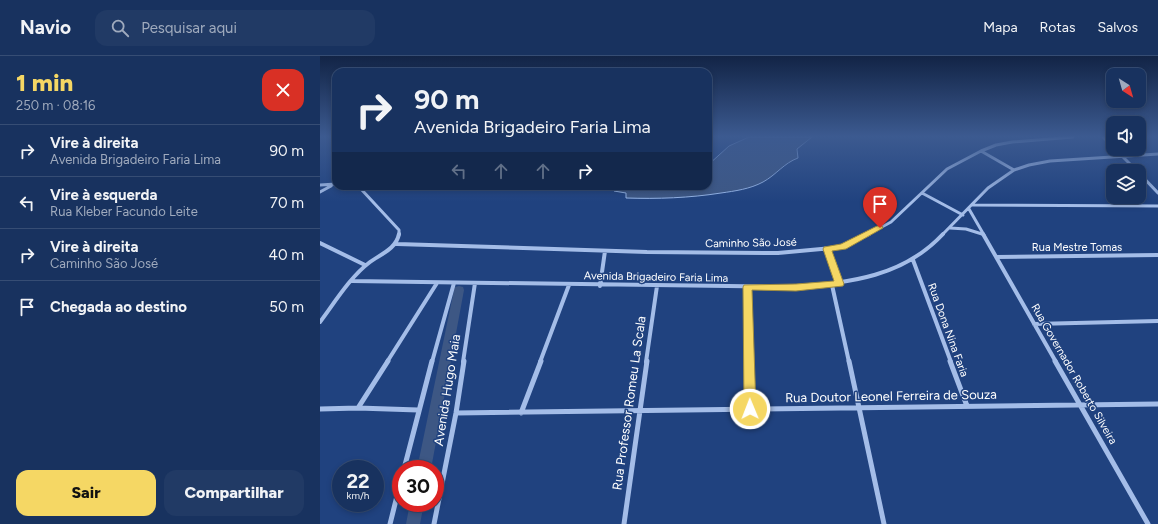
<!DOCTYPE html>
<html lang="pt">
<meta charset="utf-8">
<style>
body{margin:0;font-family:Figtree,sans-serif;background:#213a65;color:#f1f3f6;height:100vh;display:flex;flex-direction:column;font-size:15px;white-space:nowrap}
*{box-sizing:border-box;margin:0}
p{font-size:13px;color:#9faabd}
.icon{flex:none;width:22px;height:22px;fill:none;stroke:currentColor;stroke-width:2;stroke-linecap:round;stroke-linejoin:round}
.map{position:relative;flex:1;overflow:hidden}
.sheet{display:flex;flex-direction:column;background:#18325f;width:320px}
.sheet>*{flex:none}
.banner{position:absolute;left:12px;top:12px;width:380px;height:122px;border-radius:12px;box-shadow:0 2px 6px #0003,0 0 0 1px #364d74;background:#18325f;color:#f1f3f6;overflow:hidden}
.needle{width:26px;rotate:143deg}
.fabs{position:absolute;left:786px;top:12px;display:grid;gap:8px}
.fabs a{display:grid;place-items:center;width:40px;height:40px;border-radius:8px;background:#18325f;box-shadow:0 2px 6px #0003,0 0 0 1px #364d74;font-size:20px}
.speed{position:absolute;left:12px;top:404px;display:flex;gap:8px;font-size:20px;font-weight:700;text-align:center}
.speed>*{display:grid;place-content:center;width:52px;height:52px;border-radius:50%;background:#18325f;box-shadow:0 2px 6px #0003,0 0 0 1px #364d74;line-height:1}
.speed small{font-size:10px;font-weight:400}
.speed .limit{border:6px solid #d22;background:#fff;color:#111}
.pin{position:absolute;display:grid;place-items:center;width:34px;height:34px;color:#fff;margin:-41px -17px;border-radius:50% 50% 50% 0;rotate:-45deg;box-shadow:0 0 4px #0007}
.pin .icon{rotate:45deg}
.me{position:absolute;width:44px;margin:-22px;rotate:359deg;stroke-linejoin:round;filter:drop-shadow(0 0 3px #0008)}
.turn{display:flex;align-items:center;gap:14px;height:84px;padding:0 16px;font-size:18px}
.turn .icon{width:52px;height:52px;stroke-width:2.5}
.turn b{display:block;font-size:28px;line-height:34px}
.lanes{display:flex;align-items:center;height:38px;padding:0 16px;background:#0003;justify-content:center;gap:20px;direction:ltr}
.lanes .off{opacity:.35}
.round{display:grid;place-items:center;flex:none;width:42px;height:42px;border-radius:12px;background:#213a65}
.head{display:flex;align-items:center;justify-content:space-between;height:68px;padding:0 16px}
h1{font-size:24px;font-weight:800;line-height:30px;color:#f5d764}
.button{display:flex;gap:8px;margin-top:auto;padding:8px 16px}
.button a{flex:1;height:46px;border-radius:12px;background:#f5d764;color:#111;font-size:16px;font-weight:800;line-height:46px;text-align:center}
.button a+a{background:#213a65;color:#f1f3f6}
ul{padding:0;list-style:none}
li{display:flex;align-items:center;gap:12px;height:52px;padding:0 16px;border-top:1px solid #364d74}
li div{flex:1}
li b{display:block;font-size:15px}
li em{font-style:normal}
header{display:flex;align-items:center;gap:24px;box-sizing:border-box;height:56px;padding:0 20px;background:#18325f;border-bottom:1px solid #364d74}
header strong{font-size:19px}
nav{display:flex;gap:22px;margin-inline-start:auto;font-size:14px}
.search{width:280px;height:36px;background:#213a65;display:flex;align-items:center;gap:10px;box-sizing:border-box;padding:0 14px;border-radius:12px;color:#9faabd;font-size:15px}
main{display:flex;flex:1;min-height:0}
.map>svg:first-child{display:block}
</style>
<header>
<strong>Navio</strong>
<div class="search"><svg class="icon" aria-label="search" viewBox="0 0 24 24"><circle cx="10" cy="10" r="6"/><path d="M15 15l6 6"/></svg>Pesquisar aqui</div>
<nav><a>Mapa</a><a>Rotas</a><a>Salvos</a></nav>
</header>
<main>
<section class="sheet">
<div class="head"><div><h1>1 min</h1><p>250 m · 08:16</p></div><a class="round" style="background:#d93025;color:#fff"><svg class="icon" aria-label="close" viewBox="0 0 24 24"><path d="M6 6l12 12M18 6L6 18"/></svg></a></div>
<ul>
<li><svg class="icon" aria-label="right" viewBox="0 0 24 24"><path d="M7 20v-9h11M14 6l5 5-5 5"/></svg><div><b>Vire à direita</b><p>Avenida Brigadeiro Faria Lima</p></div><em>90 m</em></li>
<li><svg class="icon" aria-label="left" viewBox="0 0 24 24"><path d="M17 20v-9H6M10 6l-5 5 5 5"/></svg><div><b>Vire à esquerda</b><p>Rua Kleber Facundo Leite</p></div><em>70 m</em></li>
<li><svg class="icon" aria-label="right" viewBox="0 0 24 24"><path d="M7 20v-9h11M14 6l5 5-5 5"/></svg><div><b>Vire à direita</b><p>Caminho São José</p></div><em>40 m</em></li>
<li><svg class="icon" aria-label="arrive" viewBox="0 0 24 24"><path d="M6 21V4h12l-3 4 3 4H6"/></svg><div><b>Chegada ao destino</b></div><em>50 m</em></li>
</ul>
<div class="button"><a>Sair</a><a>Compartilhar</a></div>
</section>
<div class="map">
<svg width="838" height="468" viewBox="0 0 838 468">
<rect width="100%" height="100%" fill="#20427f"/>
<path fill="#3d5784" stroke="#98b7e9" d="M429,81H492L477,93L478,102C464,107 456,119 443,126C430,133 415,135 401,137C369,142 338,143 306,142V137L294,135L295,131L293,130H388V109L409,90Z"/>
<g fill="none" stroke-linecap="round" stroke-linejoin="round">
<path fill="#3d5784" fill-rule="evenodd" d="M139,230L143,231L144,234L111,413H97L134,234L135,231Z
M90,447H104L100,468H86Z"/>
<path stroke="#a4bde8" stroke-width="3" d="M783,81L793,91
M795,93L817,115
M661,95L694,114
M819,117L838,137
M0,129L16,128
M35,130L41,133L79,174V179
M0,136L11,130
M602,137L643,159
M653,149L838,150
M649,153L664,179
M630,172L646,173L662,178
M547,179L571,166L627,113L661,95L676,89L692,86L753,81
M622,179L668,132L694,114L709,109L730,105L838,98"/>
<path stroke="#a4bde8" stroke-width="4" d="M663,178L736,306
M0,187L45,209
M77,188L327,196L458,197L523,191L549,178
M507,193L520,227
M676,201L838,199
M593,204L631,306
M32,225L476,231C531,226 583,221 623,178
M512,229L529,306
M280,230L285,195
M427,231L429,306
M0,266C15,246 30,221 50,206C61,198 76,193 79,178
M714,268L838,265
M67,306L117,227
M112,306L134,227
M143,306L155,227
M220,306L249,229
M326,306L337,230"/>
<path stroke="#a4bde8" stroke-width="5" d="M429,305L430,353
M529,305L564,468
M630,305L647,350
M735,305L828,468
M38,352L68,305
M0,353L38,352L98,354
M136,357L838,348
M201,357L221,305
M84,413L112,305
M70,468L81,424
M114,468L136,357L144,305
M304,468L327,305"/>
</g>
<linearGradient id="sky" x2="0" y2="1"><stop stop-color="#122446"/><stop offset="0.55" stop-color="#3c5a90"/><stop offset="1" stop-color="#3c5a90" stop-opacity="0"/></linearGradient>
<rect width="838" height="146" fill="url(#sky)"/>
<path fill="#f5d764" stroke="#9f8c41" d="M557,170H562L563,172L526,193L512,195L524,228L523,230L476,235L432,234L436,353L434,356L430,358L426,356L424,353L423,231L424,229L476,228L514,225L503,193L504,191L521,188Z"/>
<g text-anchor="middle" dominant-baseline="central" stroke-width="3" stroke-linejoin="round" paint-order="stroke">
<g font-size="11" fill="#fff" stroke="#20427f">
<text transform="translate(431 187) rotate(-1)">Caminho São José</text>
<text x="757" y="191">Rua Mestre Tomas</text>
<text transform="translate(336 221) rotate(1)">Avenida Brigadeiro Faria Lima</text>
<text transform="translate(628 274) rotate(70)">Rua Dona Nina Faria</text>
<text transform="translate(754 318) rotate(60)">Rua Governador Roberto Silveira</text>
</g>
<g font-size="13" fill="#fff" stroke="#20427f">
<text transform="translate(127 334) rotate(-81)">Avenida Hugo Maia</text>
<text transform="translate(571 340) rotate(-1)">Rua Doutor Leonel Ferreira de Souza</text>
<text transform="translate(309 347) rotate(-82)">Rua Professor Romeu La Scala</text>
</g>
</g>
</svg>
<div class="fabs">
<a><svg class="needle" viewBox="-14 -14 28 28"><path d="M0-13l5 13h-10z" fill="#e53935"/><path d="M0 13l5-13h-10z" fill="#9faabd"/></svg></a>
<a><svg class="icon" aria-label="sound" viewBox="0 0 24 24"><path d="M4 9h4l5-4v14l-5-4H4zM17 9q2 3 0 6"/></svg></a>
<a><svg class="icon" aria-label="layers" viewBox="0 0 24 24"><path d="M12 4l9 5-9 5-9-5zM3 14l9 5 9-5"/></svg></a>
</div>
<div class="speed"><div>22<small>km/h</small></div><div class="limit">30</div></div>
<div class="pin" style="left:560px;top:172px;background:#d93025"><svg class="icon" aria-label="arrive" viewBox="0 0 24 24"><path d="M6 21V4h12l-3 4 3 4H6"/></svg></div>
<svg class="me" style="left:430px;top:353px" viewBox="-20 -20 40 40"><circle r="17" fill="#f5d764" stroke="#fff" stroke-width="3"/><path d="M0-11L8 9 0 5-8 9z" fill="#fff"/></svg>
<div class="banner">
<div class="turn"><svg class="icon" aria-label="right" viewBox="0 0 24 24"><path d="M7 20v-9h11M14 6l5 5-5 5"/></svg><div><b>90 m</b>Avenida Brigadeiro Faria Lima</div></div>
<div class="lanes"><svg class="icon off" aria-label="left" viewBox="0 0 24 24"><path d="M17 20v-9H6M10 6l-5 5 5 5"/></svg><svg class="icon off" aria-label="ahead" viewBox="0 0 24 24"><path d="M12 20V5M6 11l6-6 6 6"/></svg><svg class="icon off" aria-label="ahead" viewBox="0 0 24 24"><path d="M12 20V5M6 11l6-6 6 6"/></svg><svg class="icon" aria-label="right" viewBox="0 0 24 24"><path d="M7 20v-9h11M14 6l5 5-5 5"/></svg></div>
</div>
</div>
</main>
